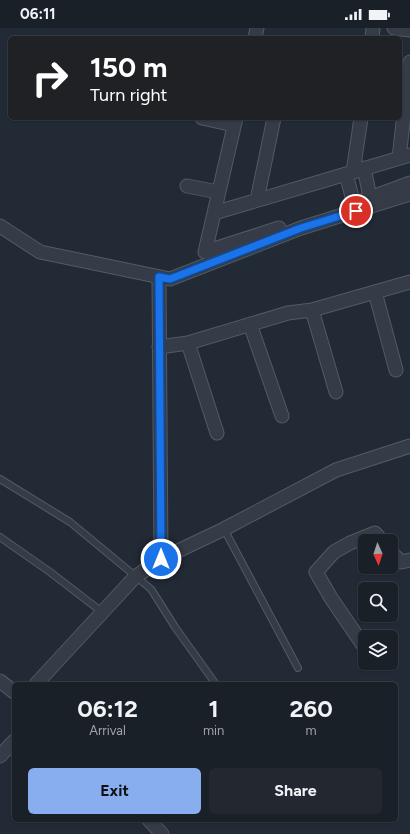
<!DOCTYPE html>
<style>
body{margin:0;font-family:Figtree,sans-serif;background:#232830;color:#f1f3f6;height:100vh;display:flex;flex-direction:column;font-size:15px;white-space:nowrap}
*{box-sizing:border-box;margin:0}
p{font-size:13px;color:#9fa3a8}
.icon{flex:none;width:22px;height:22px;fill:none;stroke:currentColor;stroke-width:2;stroke-linecap:round;stroke-linejoin:round}
.map{position:relative;flex:1;overflow:hidden}
.side{position:absolute;left:12px;top:654px;width:386px;height:140px;display:flex;flex-direction:column;background:#1a2028;border-radius:6px;box-shadow:0 1px 3px #0004,0 0 0 1px #383e45}
.side>*{flex:none}
.guide{position:absolute;left:8px;top:8px;width:394px;height:84px;border-radius:6px;box-shadow:0 1px 3px #0004,0 0 0 1px #383e45;background:#202124;color:#fff;overflow:hidden}
.needle{width:26px;rotate:177deg}
.buttons{position:absolute;left:358px;top:506px;display:grid;gap:8px}
.buttons a{display:grid;place-items:center;width:40px;height:40px;border-radius:6px;background:#1a2028;box-shadow:0 1px 3px #0004,0 0 0 1px #383e45;font-size:20px}
.pin{position:absolute;display:grid;place-items:center;width:34px;height:34px;color:#fff;margin:-17px;border:2px solid #fff;border-radius:50%;box-shadow:0 1px 4px #0007}
.me{position:absolute;width:44px;margin:-22px;rotate:0deg;stroke-linejoin:round;filter:drop-shadow(0 0 3px #0008)}
.turn{display:flex;align-items:center;gap:14px;height:84px;padding:0 16px;font-size:18px}
.turn .icon{width:52px;height:52px;stroke-width:2.5}
.turn b{display:block;font-size:28px;line-height:34px}
.eta{display:flex;justify-content:space-evenly;align-items:center;height:68px;text-align:center}
.eta b{font-size:24px;font-weight:700;line-height:28px}
.cta{display:flex;gap:8px;margin-top:auto;padding:8px 16px}
.cta a{flex:1;height:46px;border-radius:6px;background:#89aeef;color:#111;font-size:16px;font-weight:700;line-height:46px;text-align:center}
.cta a+a{background:#232830;color:#f1f3f6}
.status{display:flex;justify-content:space-between;align-items:center;height:28px;padding:0 20px;background:#1a2028;direction:ltr}
.status svg{height:11px;fill:currentColor}
.map>svg:first-child{display:block}
</style>
<div class="status"><b>06:11</b><svg viewBox="0 0 49 12"><path d="M0 12V9h3v3zM5 12V6h3v6zM10 12V3h3v9zM15 12V0h3v12zM26 1h20v11H26zM47 4h2v5h-2z"/></svg></div>
<div class="map">
<svg width="410" height="806" viewBox="0 0 410 806">
<rect width="100%" height="100%" fill="#222a36"/>
<g fill="none" stroke-linecap="round" stroke-linejoin="round">
<g stroke="#535a64" stroke-width="8">
<path id="lane" d="M0,451L70,494L151,561L175,599L215,655
M224,501L298,640
M0,509L50,544L102,584"/>
</g>
<g stroke="#535a64" stroke-width="15">
<path id="street" d="M394,0L410,2
M255,10L257,0
M372,10L373,0
M202,90L234,97
M399,130L410,34
M364,140L370,169
M353,144L410,127
M346,146L354,176
M187,158L218,164
M257,172L274,90
M364,172L410,155
M214,185L353,144L361,90
M0,198L40,224L170,251L301,200L410,166
M205,224L279,200
M205,224L236,90
M159,249L161,531
M312,282L336,364
M250,296L282,388
M188,315L217,405
M159,319L188,315L288,285L312,282L375,264
M396,342L375,264L410,254
M391,524L401,534L410,532
M365,620L331,570L316,544L334,524L350,515L375,505L382,513
M0,653L14,664
M36,656L135,549L161,531L224,501L336,442L410,418
M0,728L14,713
M149,792L162,806"/>
</g>
<use href="#lane" stroke="#353c47" stroke-width="6"/>
<use href="#street" stroke="#353c47" stroke-width="13"/>
</g>
<g fill="none" stroke-linecap="round" stroke-linejoin="round">
<g stroke="#114b97" stroke-width="10">
<path id="route" d="M161,531L159,249L170,251L301,200L356,183"/>
</g>
<use href="#route" stroke="#1a73e8" stroke-width="7"/>
</g>
</svg>
<div class="buttons">
<a><svg class="needle" viewBox="-14 -14 28 28"><path d="M0-13l5 13h-10z" fill="#e53935"/><path d="M0 13l5-13h-10z" fill="#9fa3a8"/></svg></a>
<a><svg class="icon" aria-label="search" viewBox="0 0 24 24"><circle cx="10" cy="10" r="6"/><path d="M15 15l6 6"/></svg></a>
<a><svg class="icon" aria-label="layers" viewBox="0 0 24 24"><path d="M12 4l9 5-9 5-9-5zM3 14l9 5 9-5"/></svg></a>
</div>
<div class="pin" style="left:356px;top:183px;background:#d93025"><svg class="icon" aria-label="arrive" viewBox="0 0 24 24"><path d="M6 21V4h12l-3 4 3 4H6"/></svg></div>
<svg class="me" style="left:161px;top:531px" viewBox="-20 -20 40 40"><circle r="17" fill="#1a73e8" stroke="#fff" stroke-width="3"/><path d="M0-11L8 9 0 5-8 9z" fill="#fff"/></svg>
<div class="guide">
<div class="turn"><svg class="icon" aria-label="right" viewBox="0 0 24 24"><path d="M7 20v-9h11M14 6l5 5-5 5"/></svg><div><b>150 m</b>Turn right</div></div>
</div>
<section class="side">
<div class="eta">
<div><b>06:12</b><p>Arrival</p></div>
<div><b>1</b><p>min</p></div>
<div><b>260</b><p>m</p></div>
</div>
<div class="cta"><a>Exit</a><a>Share</a></div>
</section>
</div>
